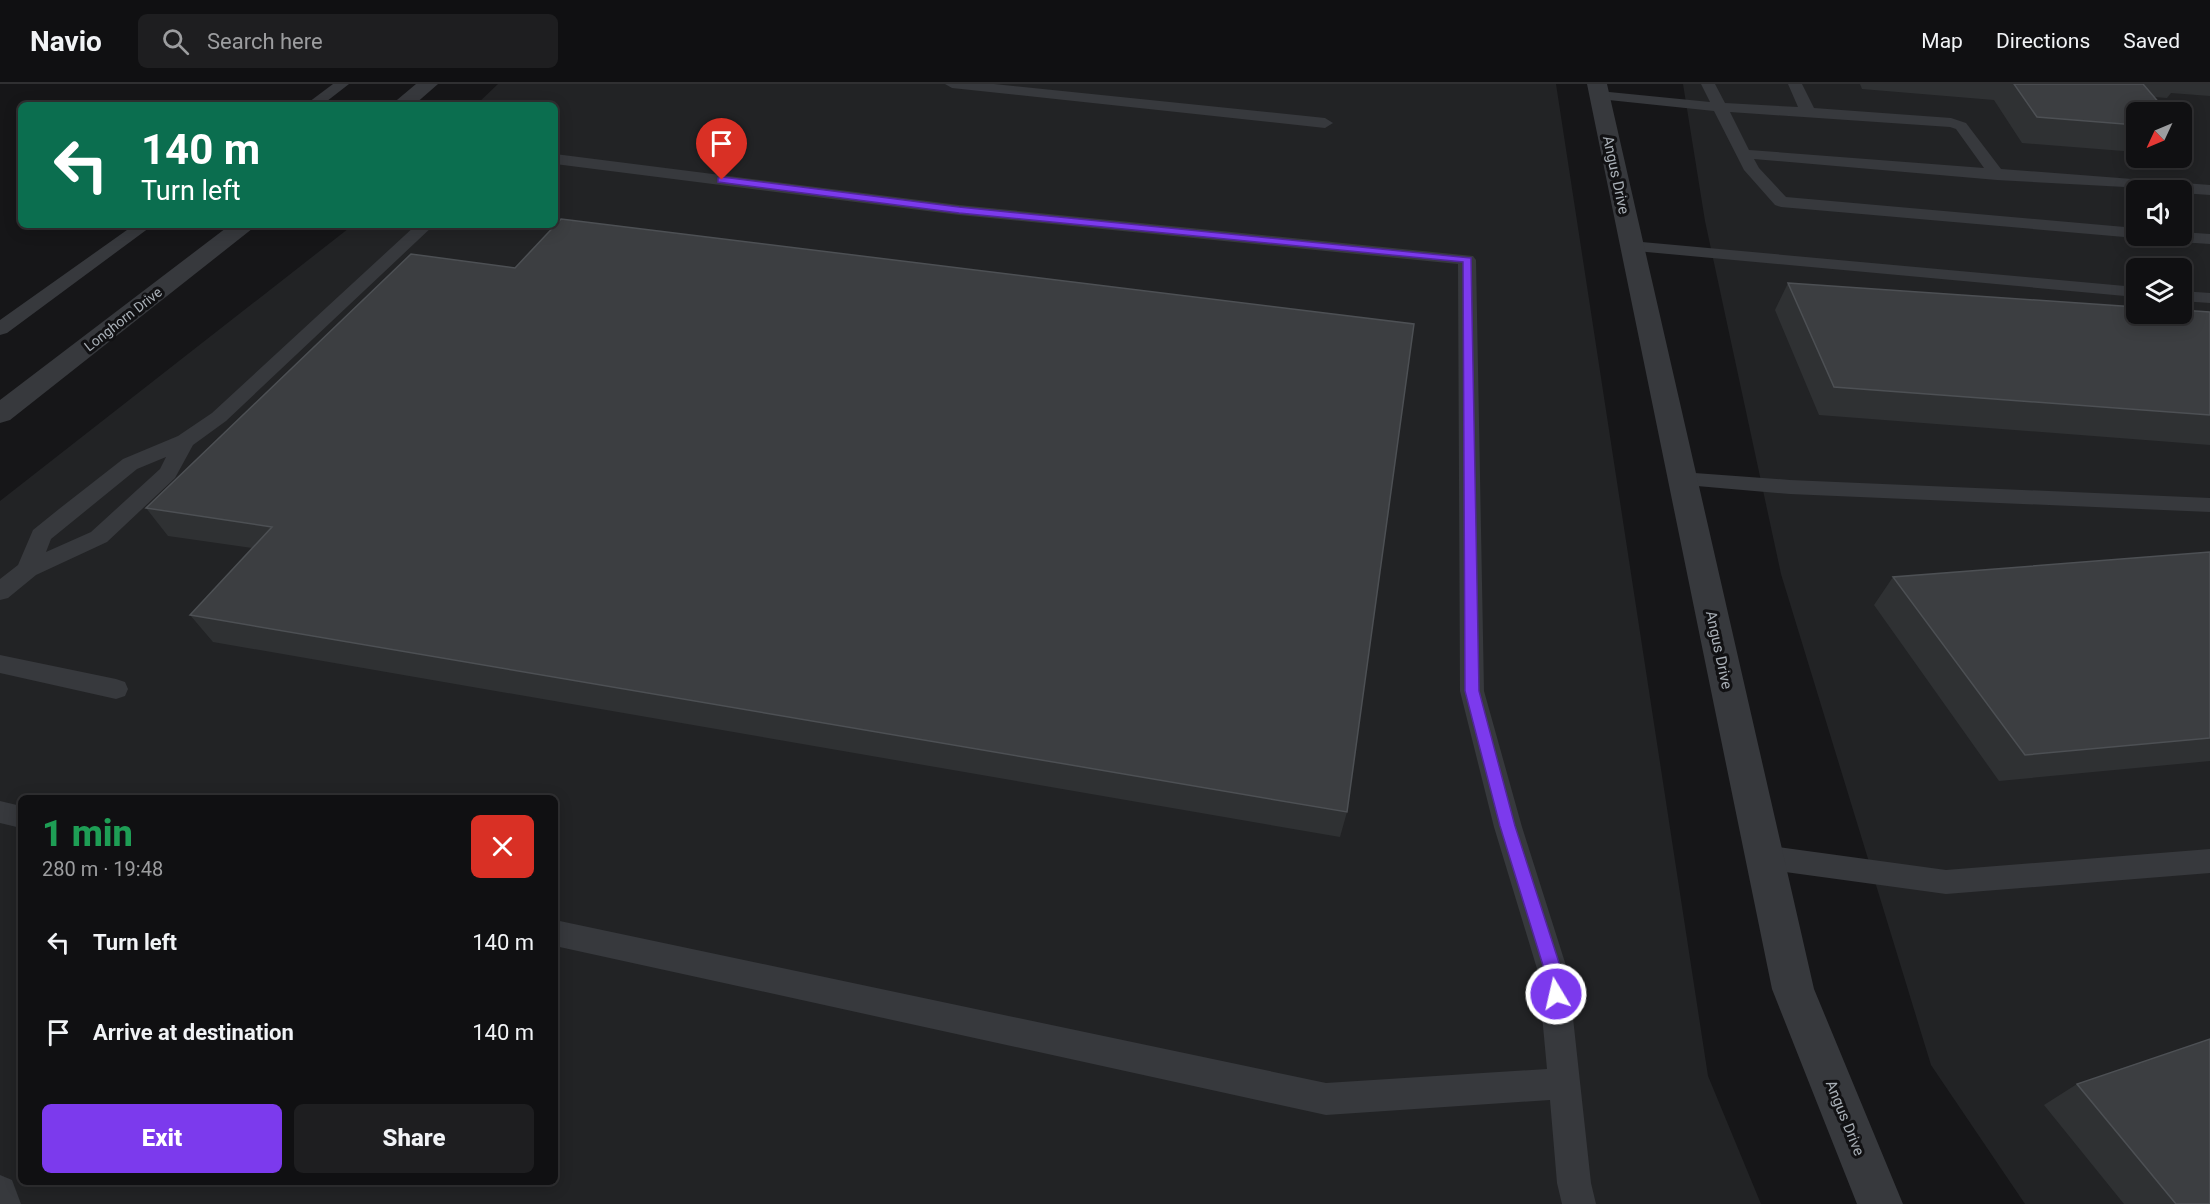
<!DOCTYPE html>
<meta charset="utf-8">
<style>
body{margin:0;font-family:Roboto,sans-serif;background:#1e1e20;color:#f1f3f6;height:100vh;display:flex;flex-direction:column;font-size:22px;white-space:nowrap}
*{box-sizing:border-box;margin:0}
p{font-size:20px;color:#9c9d9f}
.icon{flex:none;width:33px;height:33px;fill:none;stroke:currentColor;stroke-width:2;stroke-linecap:round;stroke-linejoin:round}
.map{position:relative;flex:1;overflow:hidden}
.panel{position:absolute;left:18px;top:711px;width:540px;height:390px;display:flex;flex-direction:column;background:#101012;border-radius:9px;box-shadow:0 3px 15px #0003,0 0 0 2px #303032}
.panel>*{flex:none}
.top-card{position:absolute;left:18px;top:18px;width:540px;height:126px;border-radius:9px;box-shadow:0 3px 15px #0003,0 0 0 2px #303032;background:#0b6e4f;color:#fff;overflow:hidden}
.needle{width:39px;rotate:226deg}
.tools{position:absolute;left:2126px;top:18px;display:grid;gap:12px}
.tools a{display:grid;place-items:center;width:66px;height:66px;border-radius:9px;background:#101012;box-shadow:0 3px 15px #0003,0 0 0 2px #303032;font-size:30px}
.pin{position:absolute;display:grid;place-items:center;width:51px;height:51px;color:#fff;margin:-62px -26px;border-radius:50% 50% 50% 0;rotate:-45deg;box-shadow:0 0 6px #0007}
.pin .icon{rotate:45deg}
.me{position:absolute;width:66px;margin:-33px;rotate:351deg;stroke-linejoin:round;filter:drop-shadow(0 0 4px #0008)}
.turn{display:flex;align-items:center;gap:21px;height:126px;padding:0 24px;font-size:27px}
.turn .icon{width:78px;height:78px;stroke-width:2.5}
.turn b{display:block;font-size:42px;line-height:51px}
.round{display:grid;place-items:center;flex:none;width:63px;height:63px;border-radius:9px;background:#1e1e20}
.head{display:flex;align-items:center;justify-content:space-between;height:102px;padding:0 24px}
h1{font-size:36px;font-weight:800;line-height:45px;color:#1e9e55}
.action{display:flex;gap:12px;margin-top:auto;padding:12px 24px}
.action a{flex:1;height:69px;border-radius:9px;background:#7c3aed;color:#fff;font-size:24px;font-weight:800;line-height:69px;text-align:center}
.action a+a{background:#1e1e20;color:#f1f3f6}
ul{padding:0;list-style:none}
li{display:flex;align-items:center;gap:18px;height:90px;padding:0 24px}
li div{flex:1}
li b{display:block;font-size:22px}
li em{font-style:normal}
header{display:flex;align-items:center;gap:36px;box-sizing:border-box;height:84px;padding:0 30px;background:#101012;border-bottom:2px solid #303032}
header strong{font-size:28px}
nav{display:flex;gap:33px;margin-inline-start:auto;font-size:21px}
.search{width:420px;height:54px;background:#1e1e20;display:flex;align-items:center;gap:15px;box-sizing:border-box;padding:0 21px;border-radius:9px;color:#9c9d9f;font-size:22px}
.map>svg:first-child{display:block}
</style>
<header>
<strong>Navio</strong>
<div class="search"><svg class="icon" aria-label="search" viewBox="0 0 24 24"><circle cx="10" cy="10" r="6"/><path d="M15 15l6 6"/></svg>Search here</div>
<nav><a>Map</a><a>Directions</a><a>Saved</a></nav>
</header>
<div class="map">
<svg width="2210" height="1120" viewBox="0 0 2210 1120">
<rect width="100%" height="100%" fill="#161618"/>
<path fill="#222325" fill-rule="evenodd" d="M498,0H1556L1708,992L1761,1120H0V417L353,141H555V21H476ZM21,714H555V1098H21Z
M1683,0H2210V1120H2025L1931,981L1781,490L1705,137ZM2136,28H2181V74H2136ZM2136,106H2181V152H2136ZM2136,184H2181V230H2136Z"/>
<g fill="none" stroke-linecap="round" stroke-linejoin="round">
<path fill="#37393d" fill-rule="evenodd" d="M333,0H349L322,21H305Z
M945,0H994L1325,34L1333,39L1325,44L952,4Z
M1701,0H1715L1725,19L1798,23L1788,0H1802L1814,24L1951,34L1966,39L2001,85L2210,101V111L2181,109V106L1997,96L1754,75L1759,84L1786,113L2136,144V152H2143L2136,154L1781,123L1775,121L1744,86L1714,27L1599,15L1592,11L1599,7L1710,18ZM1730,28L1950,43L1956,45L1984,84L1749,66Z
M555,70L959,121L1473,172L1476,176L1484,607L1522,743L1568,888L1591,1099L1596,1120H1562L1557,1099L1550,1016L1326,1031L555,862V836L1326,999L1547,985L1538,888L1494,743L1460,607L1458,180L959,131L555,80Z
M134,141H153L7,249L0,251V236Z
M416,141H434L226,337L193,361L175,394L107,458L36,491L8,514L0,516V495L18,481L33,446L59,425L123,375L178,352L212,329ZM166,373L160,385L91,448L46,468L51,455L137,385Z
M2181,148L2210,150V160L2165,157L2159,156L2156,152H2181Z
M1631,157L2136,203V213L1625,166L1622,162L1625,158Z
M2181,207L2210,209V219L2181,217Z
M1681,388L1790,396L2210,414V428L1790,410L1674,400L1670,395L1674,390Z
M0,571L116,595L125,598L128,605L125,612L116,615L0,589Z
M0,717L21,722V744L0,739Z
M1764,761L1946,786L2210,765V789L1946,810L1764,785L1754,782L1750,773L1754,764Z
M0,1091L12,1096L21,1120H0Z"/>
<path fill="#37393d" fill-rule="evenodd" d="M416,0H438L414,21H391Z
M1587,0H1607L1814,905L1903,1120H1857L1772,905Z
M230,141H257L10,336L0,339V316Z"/>
</g>
<path fill="#2f3133" d="M1860,0H2210V12L2171,9L2167,14L2154,13L2136,28V68L2022,59L1994,16L1862,5Z
M515,184L1347,728L1340,753L213,558L190,531L252,464L168,452L146,424Z
M1788,199L2210,228V361L1819,331L1775,226Z
M2210,468V677L1999,697L1874,521L1893,493Z
M2077,1000L2210,1120H2124L2044,1021Z"/>
<path fill="#3c3e41" stroke="#4d5054" stroke-width="1.5" d="M2014,0H2143L2167,28H2136V41L2037,33Z
M561,135L1414,240L1347,728L190,531L272,443L146,424L411,170L515,184Z
M1788,199L2136,223V230H2181V226L2210,228V331L1834,303Z
M2210,468V654L2025,671L1893,493Z
M2210,955V1120H2176L2077,1000Z"/>
<path fill="#7c3aed" stroke="#51269a" stroke-width="1.5" d="M722,93L959,123L1471,174L1479,607L1515,742L1562,888L1564,910L1562,916L1556,918L1550,916L1545,888L1500,742L1465,607L1463,178L959,129L718,98V94Z"/>
<g text-anchor="middle" dominant-baseline="central" stroke-width="6" stroke-linejoin="round" paint-order="stroke">
<g font-size="14" fill="#a9b0b7" stroke="#111113">
<text transform="translate(123 235) rotate(-38)">Longhorn Drive</text>
</g>
<g font-size="15" fill="#a9b0b7" stroke="#111113">
<text transform="translate(1616 91) rotate(78)">Angus Drive</text>
<text transform="translate(1719 566) rotate(78)">Angus Drive</text>
<text transform="translate(1845 1034) rotate(68)">Angus Drive</text>
</g>
</g>
</svg>
<div class="tools">
<a><svg class="needle" viewBox="-14 -14 28 28"><path d="M0-13l5 13h-10z" fill="#e53935"/><path d="M0 13l5-13h-10z" fill="#9c9d9f"/></svg></a>
<a><svg class="icon" aria-label="sound" viewBox="0 0 24 24"><path d="M4 9h4l5-4v14l-5-4H4zM17 9q2 3 0 6"/></svg></a>
<a><svg class="icon" aria-label="layers" viewBox="0 0 24 24"><path d="M12 4l9 5-9 5-9-5zM3 14l9 5 9-5"/></svg></a>
</div>
<div class="pin" style="left:722px;top:96px;background:#d93025"><svg class="icon" aria-label="arrive" viewBox="0 0 24 24"><path d="M6 21V4h12l-3 4 3 4H6"/></svg></div>
<svg class="me" style="left:1556px;top:910px" viewBox="-20 -20 40 40"><circle r="17" fill="#7c3aed" stroke="#fff" stroke-width="3"/><path d="M0-11L8 9 0 5-8 9z" fill="#fff"/></svg>
<div class="top-card">
<div class="turn"><svg class="icon" aria-label="left" viewBox="0 0 24 24"><path d="M17 20v-9H6M10 6l-5 5 5 5"/></svg><div><b>140 m</b>Turn left</div></div>
</div>
<section class="panel">
<div class="head"><div><h1>1 min</h1><p>280 m · 19:48</p></div><a class="round" style="background:#d93025;color:#fff"><svg class="icon" aria-label="close" viewBox="0 0 24 24"><path d="M6 6l12 12M18 6L6 18"/></svg></a></div>
<ul>
<li><svg class="icon" aria-label="left" viewBox="0 0 24 24"><path d="M17 20v-9H6M10 6l-5 5 5 5"/></svg><div><b>Turn left</b></div><em>140 m</em></li>
<li><svg class="icon" aria-label="arrive" viewBox="0 0 24 24"><path d="M6 21V4h12l-3 4 3 4H6"/></svg><div><b>Arrive at destination</b></div><em>140 m</em></li>
</ul>
<div class="action"><a>Exit</a><a>Share</a></div>
</section>
</div>
